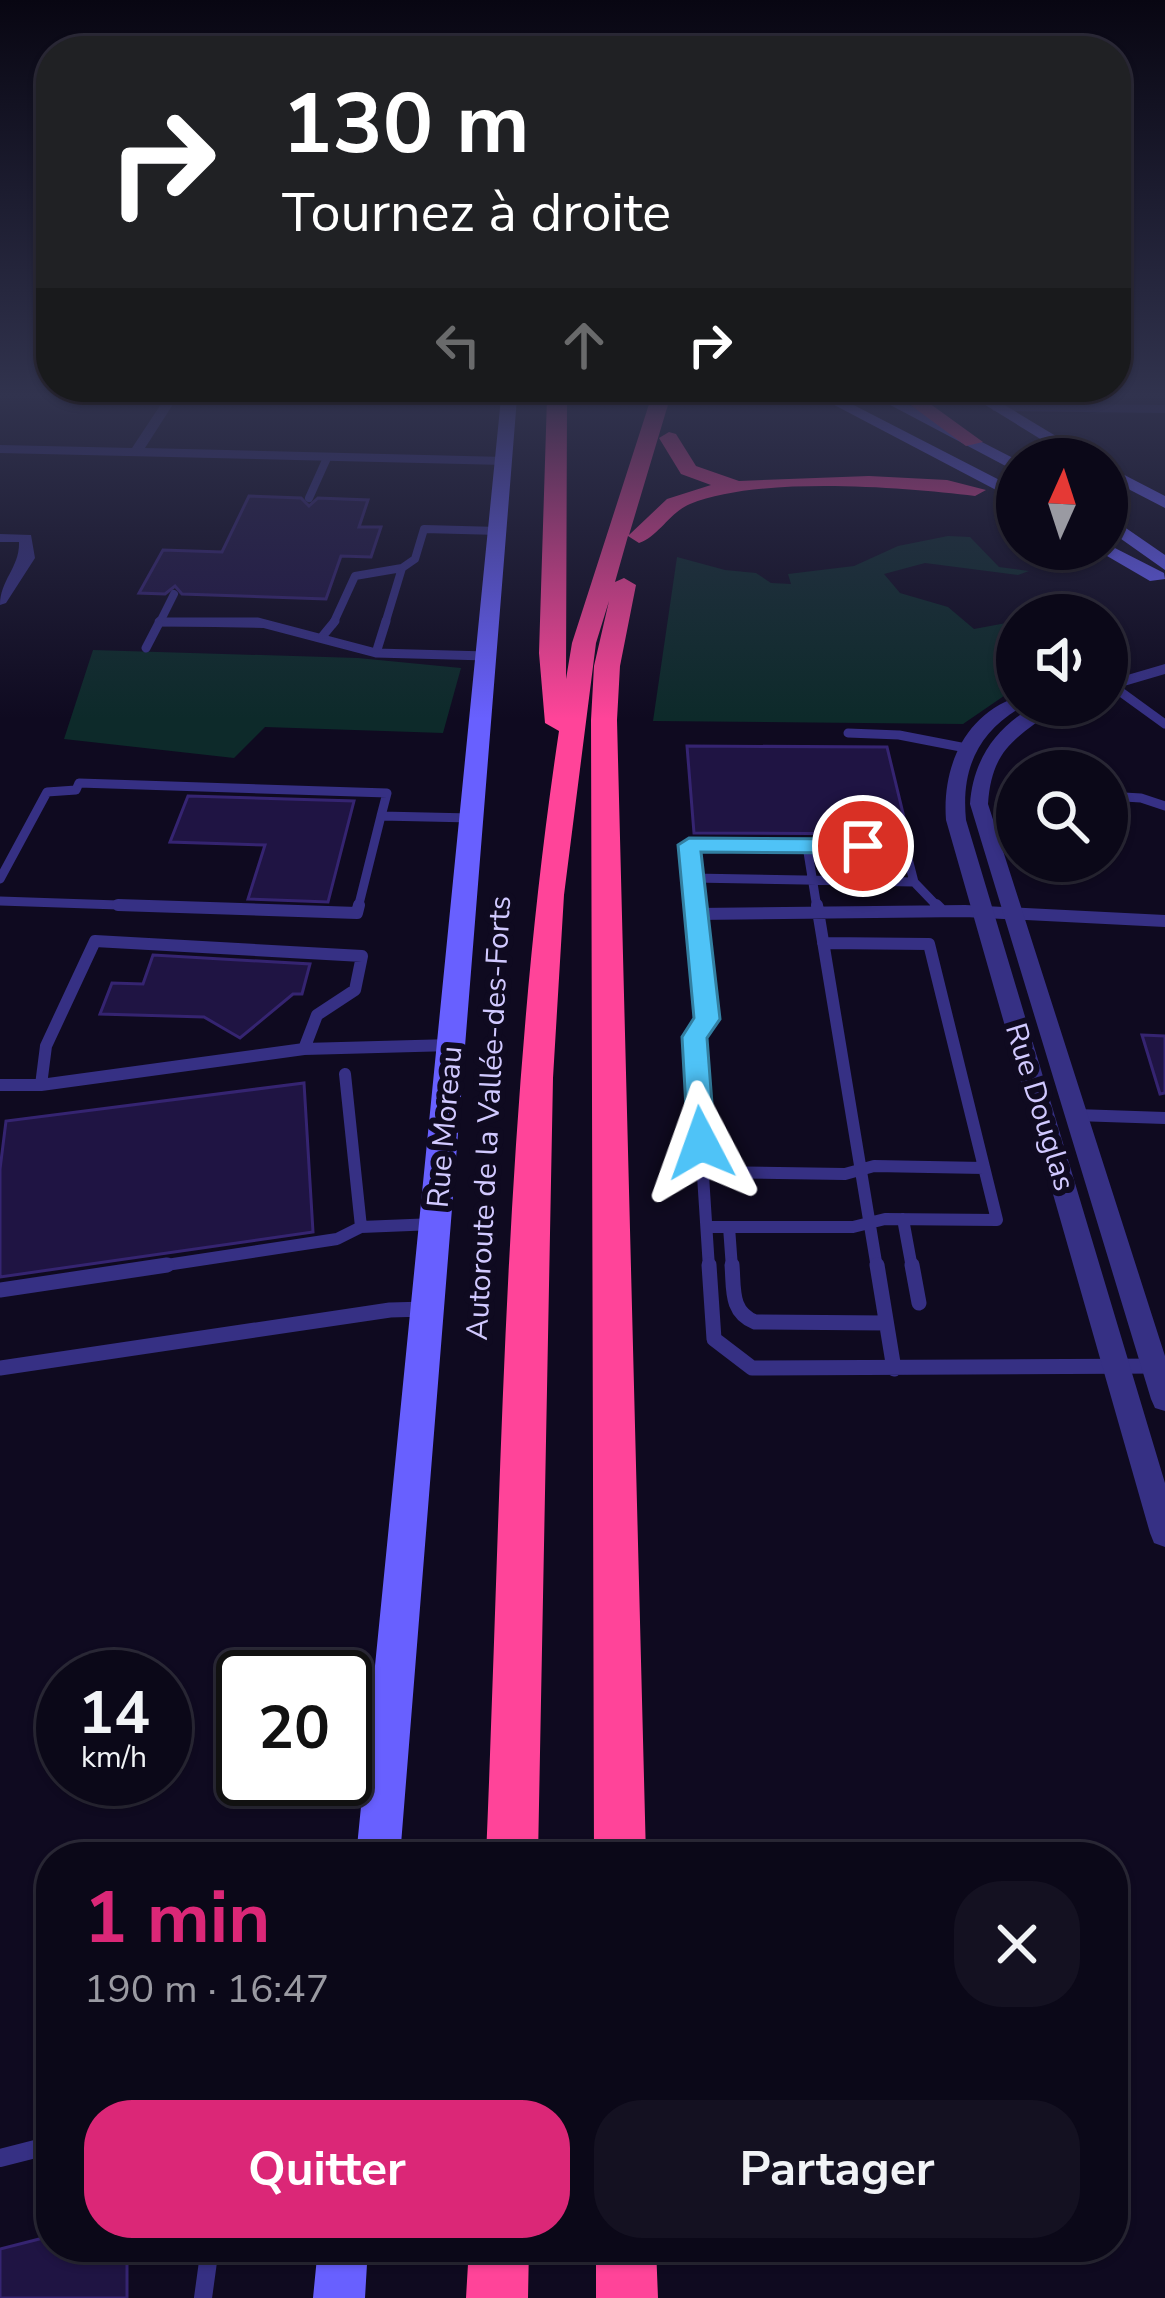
<!DOCTYPE html>
<html lang="fr">
<meta charset="utf-8">
<style>
body{margin:0;font-family:"Nunito Sans",sans-serif;background:#141121;color:#f1f3f6;height:100vh;display:flex;flex-direction:column;font-size:45px;white-space:nowrap}
*{box-sizing:border-box;margin:0}
p{font-size:39px;color:#9a9aa2}
.icon{flex:none;width:66px;height:66px;fill:none;stroke:currentColor;stroke-width:2;stroke-linecap:round;stroke-linejoin:round}
.map{position:relative;flex:1;overflow:hidden}
.sheet{position:absolute;left:36px;top:1842px;width:1092px;height:420px;display:flex;flex-direction:column;background:#0b0818;border-radius:48px;box-shadow:0 3px 9px #0004,0 0 0 3px #2b2937}
.sheet>*{flex:none}
.guide{position:absolute;left:36px;top:36px;width:1095px;height:366px;border-radius:48px;box-shadow:0 3px 9px #0004,0 0 0 3px #2b2937;background:#202124;color:#fff;overflow:hidden}
.needle{width:78px;rotate:3deg}
.controls{position:absolute;left:996px;top:438px;display:grid;gap:24px}
.controls a{display:grid;place-items:center;width:132px;height:132px;border-radius:50%;background:#0b0818;box-shadow:0 3px 9px #0004,0 0 0 3px #2b2937;font-size:60px}
.speed{position:absolute;left:36px;top:1650px;display:flex;gap:24px;font-size:60px;font-weight:700;text-align:center}
.speed>*{display:grid;place-content:center;width:156px;height:156px;border-radius:50%;background:#0b0818;box-shadow:0 3px 9px #0004,0 0 0 3px #2b2937;line-height:1}
.speed small{font-size:30px;font-weight:400}
.speed .limit{border:6px solid #111;border-radius:18px;background:#fff;color:#111}
.pin{position:absolute;display:grid;place-items:center;width:102px;height:102px;color:#fff;margin:-51px;border:6px solid #fff;border-radius:50%;box-shadow:0 3px 12px #0007}
.me{position:absolute;width:132px;margin:-66px;rotate:356deg;stroke-linejoin:round;filter:drop-shadow(0 0 9px #0008)}
.turn{display:flex;align-items:center;gap:42px;height:252px;padding:0 48px;font-size:54px}
.turn .icon{width:156px;height:156px;stroke-width:2.5}
.turn b{display:block;font-size:84px;line-height:102px}
.lanes{display:flex;align-items:center;height:114px;padding:0 48px;background:#0003;justify-content:center;gap:60px;direction:ltr}
.lanes .off{opacity:.35}
.round{display:grid;place-items:center;flex:none;width:126px;height:126px;border-radius:48px;background:#141121}
.headline{display:flex;align-items:center;justify-content:space-between;height:204px;padding:0 48px}
h1{font-size:72px;font-weight:700;line-height:90px;color:#db2777}
.cta{display:flex;gap:24px;margin-top:auto;padding:24px 48px}
.cta a{flex:1;height:138px;border-radius:48px;background:#db2777;color:#fff;font-size:48px;font-weight:700;line-height:138px;text-align:center}
.cta a+a{background:#141121;color:#f1f3f6}
.map>svg:first-child{display:block}
</style>
<div class="map">
<svg width="1165" height="2298" viewBox="0 0 1165 2298">
<rect width="100%" height="100%" fill="#0f0a20"/>
<path fill="#0d2a2a" d="M948,536L970,537L999,567L1029,571L1018,575L925,563L884,574L900,593L948,607L974,629L1017,621V687L963,724L653,721L677,557L725,570L756,573L771,583L791,584L788,574L854,566L898,546Z
M93,650L358,658L461,668L443,733L265,727L234,758L64,739Z"/>
<path fill="#1f1443" stroke="#352471" stroke-width="3" d="M249,496L301,498L309,506L318,498L368,500L359,527H381L371,557L341,556L326,599L182,594L175,586L165,594L139,593L163,550L222,552Z
M687,746L887,747L908,834L694,833Z
M188,796L354,801L328,902L248,899L265,845L170,842Z
M153,955L310,964L302,994H293L240,1038L204,1017L100,1014L112,983L143,984Z
M1142,1035L1165,1036V1093L1160,1094Z
M304,1083L313,1232L0,1277V1169L6,1121Z
M51,2236V2247H127V2298H0V2249Z"/>
<g fill="none" stroke-linecap="round" stroke-linejoin="round">
<path stroke="#363084" stroke-width="8" d="M309,498L327,458
M159,622L264,624
M159,624L174,594
M333,624L355,576L402,568
M385,624L402,568L415,559L424,529L499,531"/>
<path stroke="#363084" stroke-width="9" d="M159,622H258L376,653L487,656
M321,638L335,621
M146,648L160,621
M376,653L386,621
M1107,682L1165,724
M848,733L899,735L966,748
M1107,796L1141,798L1165,806
M807,846L817,908
M692,878L914,882
M0,879L47,792L76,790L79,783L387,793L381,816
M0,901L207,908
M358,908L381,816L472,818
M695,908L689,845L905,847L914,882L939,908"/>
<path stroke="#363084" stroke-width="12" d="M118,905L357,913L359,905
M695,905L707,1020L694,1037L709,1268
M817,905L877,1268
M936,905L942,911
M696,914L965,911L1165,921
M95,941L362,956L355,990L317,1015L304,1049L41,1085L46,1046Z
M304,1049L452,1045
M345,1074L361,1227L435,1224
M0,1085H41
M1076,1115L1165,1118
M703,1172L845,1174L874,1166L984,1168
M903,1219L912,1268
M707,1227H853L885,1219L997,1220L929,944L823,943
M729,1227L732,1268
M147,1268L337,1239L361,1227"/>
<path stroke="#363084" stroke-width="15" d="M709,1265L714,1339L752,1368L1165,1366
M732,1265C734,1289 730,1312 755,1322L886,1323
M877,1265L894,1369
M912,1265L919,1303
M0,1290L167,1265
M0,1368L390,1310L426,1309"/>
<path stroke="#363084" stroke-width="18" d="M0,2158L51,2145
M203,2298L210,2247"/>
<path fill="#363084" fill-rule="evenodd" d="M165,398H177L145,448L505,457L512,461L505,465L0,453V445L132,448Z
M998,404L1165,405V413L993,411L992,408Z
M0,534L31,535L35,558L6,603L0,605C0,580 20,567 19,542H0Z
M1165,664V674L1107,691V681Z
M1017,697V705L1023,706C978,732 961,768 966,820L1165,1483V1547L1154,1543L1150,1533L946,820C942,768 964,715 1017,697Z
M1036,705H1059C1019,738 992,745 988,804L1165,1356V1411L1155,1408L1151,1399L970,804C973,759 997,726 1036,705Z"/>
<path fill="#6860ff" fill-rule="evenodd" d="M501,398H517L400,1857H356Z
M821,398H840L1017,489V501Z
M877,398H896L1017,460V472Z
M974,398H993L1094,459H1073Z
M1107,466L1165,496V508L1107,478Z
M1107,515L1165,555V570L1107,529Z
M1107,544L1164,573L1165,579L1150,581L1095,549H1107Z
M318,2247H368L365,2298H313Z"/>
<path fill="#f49" fill-rule="evenodd" d="M547,398H567L566,679L572,643L651,398H670L629,535L667,499L711,485L681,474L659,438L669,432L676,434L696,466L739,481L869,476L947,480L986,490L975,496C901,487 759,476 690,504C669,513 659,536 639,543L628,536L615,582L624,578L636,585L620,666L617,720L646,1857H594L591,720L594,666L609,601L596,643L564,895L553,1078L538,1857H486C502,1482 503,1103 559,731L545,723L539,653Z
M901,398H922L983,442L966,446Z
M469,2247H529L528,2298H466Z
M596,2247H656L658,2298H596Z"/>
</g>
<linearGradient id="sky" x2="0" y2="1"><stop stop-color="#080612"/><stop offset="0.55" stop-color="#31334e"/><stop offset="1" stop-color="#31334e" stop-opacity="0"/></linearGradient>
<rect width="1165" height="719" fill="url(#sky)"/>
<path fill="#4fc3f7" stroke="#337fa1" stroke-width="3" d="M689,838L863,839L874,846L863,853L701,852L720,1019L707,1038L715,1143L701,1153L688,1143L682,1037L694,1018L678,845Z"/>
<g text-anchor="middle" dominant-baseline="central" stroke-width="12" stroke-linejoin="round" paint-order="stroke">
<g font-size="30" fill="#d1c9ff" stroke="#0f0a20">
<text transform="translate(1040 1107) rotate(73)">Rue Douglas</text>
<text transform="translate(489 1118) rotate(-87)">Autoroute de la Vallée-des-Forts</text>
<text transform="translate(445 1127) rotate(-85)">Rue Moreau</text>
</g>
</g>
</svg>
<div class="controls">
<a><svg class="needle" viewBox="-14 -14 28 28"><path d="M0-13l5 13h-10z" fill="#e53935"/><path d="M0 13l5-13h-10z" fill="#9a9aa2"/></svg></a>
<a><svg class="icon" aria-label="sound" viewBox="0 0 24 24"><path d="M4 9h4l5-4v14l-5-4H4zM17 9q2 3 0 6"/></svg></a>
<a><svg class="icon" aria-label="search" viewBox="0 0 24 24"><circle cx="10" cy="10" r="6"/><path d="M15 15l6 6"/></svg></a>
</div>
<div class="speed"><div>14<small>km/h</small></div><div class="limit">20</div></div>
<div class="pin" style="left:863px;top:846px;background:#d93025"><svg class="icon" aria-label="arrive" viewBox="0 0 24 24"><path d="M6 21V4h12l-3 4 3 4H6"/></svg></div>
<svg class="me" style="left:701px;top:1143px" viewBox="-20 -20 40 40"><path d="M0-17L14 15 0 8-14 15z" fill="#4fc3f7" stroke="#fff" stroke-width="4"/></svg>
<div class="guide">
<div class="turn"><svg class="icon" aria-label="right" viewBox="0 0 24 24"><path d="M7 20v-9h11M14 6l5 5-5 5"/></svg><div><b>130 m</b>Tournez à droite</div></div>
<div class="lanes"><svg class="icon off" aria-label="left" viewBox="0 0 24 24"><path d="M17 20v-9H6M10 6l-5 5 5 5"/></svg><svg class="icon off" aria-label="ahead" viewBox="0 0 24 24"><path d="M12 20V5M6 11l6-6 6 6"/></svg><svg class="icon" aria-label="right" viewBox="0 0 24 24"><path d="M7 20v-9h11M14 6l5 5-5 5"/></svg></div>
</div>
<section class="sheet">
<div class="headline"><div><h1>1 min</h1><p>190 m · 16:47</p></div><a class="round"><svg class="icon" aria-label="close" viewBox="0 0 24 24"><path d="M6 6l12 12M18 6L6 18"/></svg></a></div>
<div class="cta"><a>Quitter</a><a>Partager</a></div>
</section>
</div>
